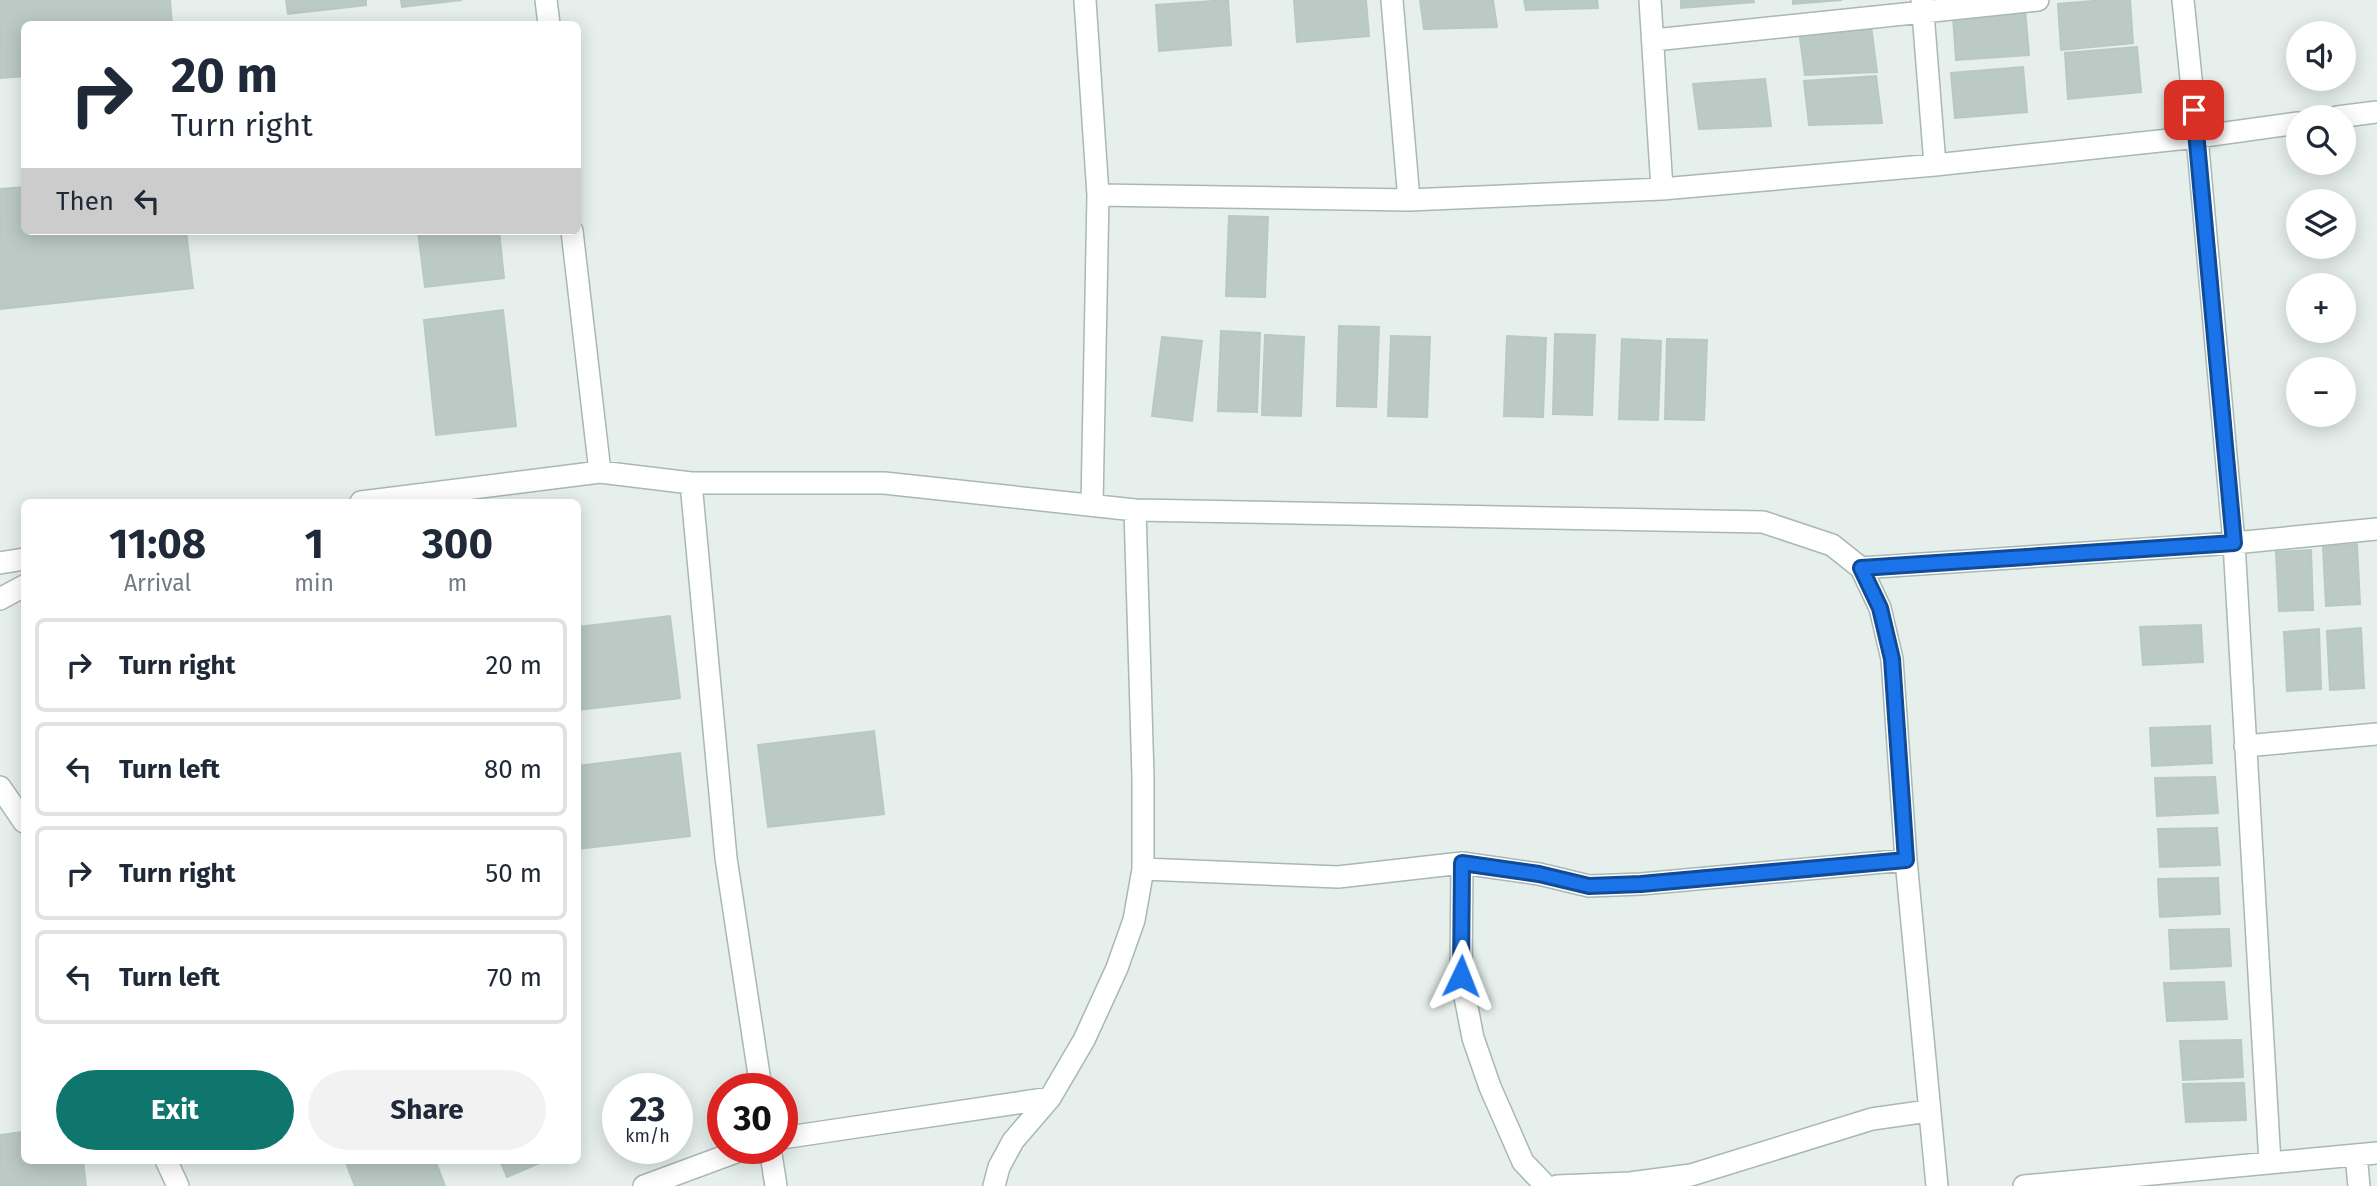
<!DOCTYPE html>
<meta charset="utf-8">
<style>
body{margin:0;font-family:"Fira Sans",sans-serif;background:#f2f2f3;color:#1f2937;height:100vh;display:flex;flex-direction:column;font-size:26px;white-space:nowrap}
*{box-sizing:border-box;margin:0}
p{font-size:23px;color:#747a83}
.icon{flex:none;width:38px;height:38px;fill:none;stroke:currentColor;stroke-width:2;stroke-linecap:round;stroke-linejoin:round}
.map{position:relative;flex:1;overflow:hidden}
.details{position:absolute;left:21px;top:499px;width:560px;height:665px;display:flex;flex-direction:column;background:#fff;border-radius:10px;box-shadow:0 4px 18px #0003}
.details>*{flex:none}
.hud{position:absolute;left:21px;top:21px;width:560px;height:214px;border-radius:10px;box-shadow:0 4px 18px #0003;background:#fff;color:#1f2937;overflow:hidden}
.tools{position:absolute;left:2286px;top:21px;display:grid;gap:14px}
.tools a{display:grid;place-items:center;width:70px;height:70px;border-radius:50%;background:#fff;box-shadow:0 4px 18px #0003;font-size:35px}
.speed{position:absolute;left:602px;top:1073px;display:flex;gap:14px;font-size:35px;font-weight:700;text-align:center}
.speed>*{display:grid;place-content:center;width:91px;height:91px;border-radius:50%;background:#fff;box-shadow:0 4px 18px #0003;line-height:1}
.speed small{font-size:18px;font-weight:400}
.speed .limit{border:10px solid #d22;background:#fff;color:#111}
.pin{position:absolute;display:grid;place-items:center;width:60px;height:60px;color:#fff;margin:-30px;border-radius:14px;box-shadow:0 4px 10px #0006}
.me{position:absolute;width:77px;margin:-38px;rotate:2deg;stroke-linejoin:round;filter:drop-shadow(0 0 5px #0008)}
.turn{display:flex;align-items:center;gap:24px;height:147px;padding:0 35px;font-size:32px}
.turn .icon{width:91px;height:91px;stroke-width:2.5}
.turn b{display:block;font-size:49px;line-height:60px}
.then{display:flex;align-items:center;height:66px;padding:0 35px;background:#0003;gap:14px;font-size:26px}
.eta{display:flex;justify-content:space-evenly;align-items:center;height:119px;text-align:center}
.eta b{font-size:42px;font-weight:700;line-height:49px}
.button{display:flex;gap:14px;margin-top:auto;padding:14px 35px}
.button a{flex:1;height:80px;border-radius:42px;background:#0f766e;color:#fff;font-size:28px;font-weight:700;line-height:80px;text-align:center}
.button a+a{background:#f2f2f3;color:#1f2937}
ul{padding:0;list-style:none}
li{display:flex;align-items:center;gap:21px;height:94px;margin:0 14px 10px;padding:0 21px;border:4px solid #e0e1e3;border-radius:10px}
li div{flex:1}
li b{display:block;font-size:26px}
li em{font-style:normal}
.map>svg:first-child{display:block}
</style>
<div class="map">
<svg width="2377" height="1186" viewBox="0 0 2377 1186">
<rect width="100%" height="100%" fill="#e6efeb"/>
<path fill="#bbcac4" stroke="#b8c9c2" stroke-width="2" d="M0,0H170L172,24H24V76L0,78Z
M286,0H366V5L288,14Z
M401,0H462L402,7Z
M1228,0L1231,45L1159,51L1156,5Z
M1294,0H1366L1369,36L1297,42Z
M1420,0H1493L1497,27L1424,29Z
M1524,0H1597L1598,8L1526,10Z
M1681,0H1753L1754,2L1681,8Z
M1793,0H1842L1793,4Z
M2105,0H2130L2133,43L2061,50L2058,4Z
M2025,9L2029,55L1956,60L1953,16Z
M1871,26L1877,72L1805,75L1799,31Z
M2137,47L2141,92L2068,99L2065,53Z
M2023,67L2027,112L1955,118L1951,73Z
M1876,76L1882,123L1809,125L1804,81Z
M1765,79L1771,126L1699,129L1693,84Z
M24,187V231H186L193,288L0,309V189Z
M1229,216L1268,217L1265,297L1226,296Z
M418,231H499L504,278L425,287Z
M503,310L516,426L436,435L424,320Z
M1339,326L1379,327L1376,407L1337,406Z
M1221,331L1260,333L1257,412L1218,411Z
M1555,334L1595,335L1592,415L1553,414Z
M1265,335L1304,337L1301,416L1262,415Z
M1391,336L1430,337L1427,417L1388,416Z
M1507,336L1546,338L1543,417L1504,416Z
M1162,337L1202,341L1192,421L1152,416Z
M1622,339L1661,341L1658,420L1619,419Z
M1667,339L1707,340L1704,420L1665,419Z
M2357,544L2360,604L2326,606L2323,547Z
M2311,550L2313,610L2279,611L2276,552Z
M670,616L680,698L578,710V627Z
M2201,625L2203,662L2143,665L2140,627Z
M2361,628L2364,688L2330,690L2327,631Z
M2319,629L2321,689L2287,691L2284,632Z
M2210,726L2212,763L2152,766L2150,728Z
M874,731L884,814L768,827L758,745Z
M680,753L690,836L578,849V766Z
M2215,777L2218,813L2157,816L2155,778Z
M2217,828L2220,865L2160,867L2158,829Z
M2218,878L2220,914L2160,917L2158,879Z
M2229,929L2231,966L2171,969L2169,930Z
M2224,982L2227,1019L2167,1021L2164,983Z
M2241,1040L2243,1077L2183,1080L2180,1041Z
M2244,1083L2246,1120L2186,1122L2183,1084Z
M24,1132V1160H83L86,1186H0V1135Z
M345,1160H435L445,1186H355Z
M500,1160H546L507,1177Z"/>
<g fill="none" stroke-linecap="round" stroke-linejoin="round">
<g stroke="#a8b8b2" stroke-width="24">
<path id="street" d="M546,0L549,24
M1085,0L1098,195L1092,505
M1392,0L1409,200
M1650,0L1662,189
M1922,0L1935,165
M2183,0L2197,137L2298,123
M1654,40L2038,0
M2337,117L2377,112
M1098,195L1409,200L1662,189L1935,165L2197,137L2234,543L2270,1163
M572,231L600,472
M691,483L726,858L761,1088
M361,502L600,472L691,483H884L1135,510L1763,522L1832,545L1861,568L1880,608L1892,659L1906,860L1937,1186
M0,563L24,559
M1861,568L2234,543L2377,529
M0,599L24,586
M2245,746L2377,734
M0,787L24,822
M1462,863L1461,976L1473,1038L1490,1087L1523,1162L1546,1186
M1143,869L1338,877L1462,863L1539,874L1589,886L1641,884L1906,860
M782,1138L1050,1098
M770,1148L776,1186
M2356,1155L2359,1186
M166,1160L178,1186
M644,1186L747,1148
M994,1186L999,1167L1013,1141L1050,1098L1084,1040L1117,968L1134,920L1143,869V777L1135,510
M1557,1186L1630,1183L1691,1175L1872,1119L1928,1111
M2024,1186L2377,1153"/>
</g>
<use href="#street" stroke="#fff" stroke-width="21"/>
</g>
<g fill="none" stroke-linecap="round" stroke-linejoin="round">
<g stroke="#114b97" stroke-width="18">
<path id="route" d="M1461,976L1462,863L1539,874L1589,886L1641,884L1906,860L1892,659L1880,608L1861,568L2234,543L2194,110"/>
</g>
<use href="#route" stroke="#1a73e8" stroke-width="12"/>
</g>
</svg>
<div class="tools">
<a><svg class="icon" aria-label="sound" viewBox="0 0 24 24"><path d="M4 9h4l5-4v14l-5-4H4zM17 9q2 3 0 6"/></svg></a>
<a><svg class="icon" aria-label="search" viewBox="0 0 24 24"><circle cx="10" cy="10" r="6"/><path d="M15 15l6 6"/></svg></a>
<a><svg class="icon" aria-label="layers" viewBox="0 0 24 24"><path d="M12 4l9 5-9 5-9-5zM3 14l9 5 9-5"/></svg></a>
<a>+</a>
<a>−</a>
</div>
<div class="speed"><div>23<small>km/h</small></div><div class="limit">30</div></div>
<div class="pin" style="left:2194px;top:110px;background:#d93025"><svg class="icon" aria-label="arrive" viewBox="0 0 24 24"><path d="M6 21V4h12l-3 4 3 4H6"/></svg></div>
<svg class="me" style="left:1461px;top:976px" viewBox="-20 -20 40 40"><path d="M0-17L14 15 0 8-14 15z" fill="#1a73e8" stroke="#fff" stroke-width="4"/></svg>
<div class="hud">
<div class="turn"><svg class="icon" aria-label="right" viewBox="0 0 24 24"><path d="M7 20v-9h11M14 6l5 5-5 5"/></svg><div><b>20 m</b>Turn right</div></div>
<div class="then">Then<svg class="icon" aria-label="left" viewBox="0 0 24 24"><path d="M17 20v-9H6M10 6l-5 5 5 5"/></svg></div>
</div>
<section class="details">
<div class="eta">
<div><b>11:08</b><p>Arrival</p></div>
<div><b>1</b><p>min</p></div>
<div><b>300</b><p>m</p></div>
</div>
<ul>
<li><svg class="icon" aria-label="right" viewBox="0 0 24 24"><path d="M7 20v-9h11M14 6l5 5-5 5"/></svg><div><b>Turn right</b></div><em>20 m</em></li>
<li><svg class="icon" aria-label="left" viewBox="0 0 24 24"><path d="M17 20v-9H6M10 6l-5 5 5 5"/></svg><div><b>Turn left</b></div><em>80 m</em></li>
<li><svg class="icon" aria-label="right" viewBox="0 0 24 24"><path d="M7 20v-9h11M14 6l5 5-5 5"/></svg><div><b>Turn right</b></div><em>50 m</em></li>
<li><svg class="icon" aria-label="left" viewBox="0 0 24 24"><path d="M17 20v-9H6M10 6l-5 5 5 5"/></svg><div><b>Turn left</b></div><em>70 m</em></li>
</ul>
<div class="button"><a>Exit</a><a>Share</a></div>
</section>
</div>
